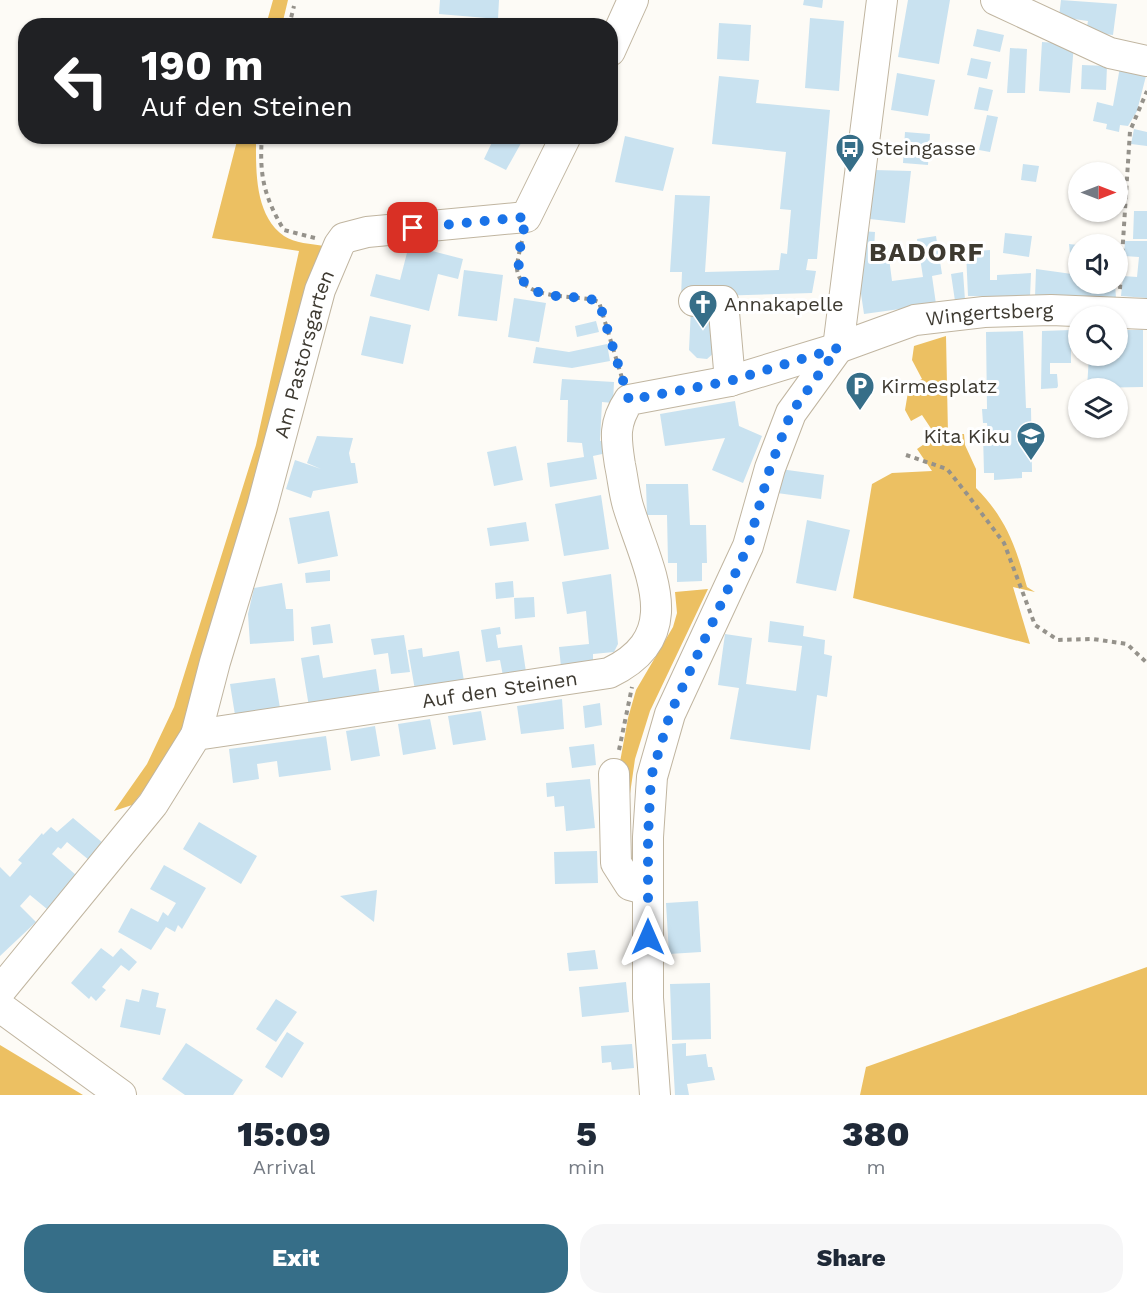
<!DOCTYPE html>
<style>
body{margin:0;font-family:"Work Sans",sans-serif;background:#f6f6f7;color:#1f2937;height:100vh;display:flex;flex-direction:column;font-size:22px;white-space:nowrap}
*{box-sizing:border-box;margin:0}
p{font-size:20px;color:#747a83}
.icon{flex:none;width:33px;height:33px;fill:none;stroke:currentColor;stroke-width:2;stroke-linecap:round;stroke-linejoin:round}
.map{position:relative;height:1095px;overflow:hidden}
.side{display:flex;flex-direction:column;background:#fff;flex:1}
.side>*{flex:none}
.top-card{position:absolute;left:18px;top:18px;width:600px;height:126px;border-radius:24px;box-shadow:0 2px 4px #0004;background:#202124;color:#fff;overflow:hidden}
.needle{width:39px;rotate:90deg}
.buttons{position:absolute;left:1068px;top:162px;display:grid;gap:12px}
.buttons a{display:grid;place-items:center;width:60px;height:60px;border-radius:50%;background:#fff;box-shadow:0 2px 4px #0004;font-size:30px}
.pin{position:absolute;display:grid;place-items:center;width:51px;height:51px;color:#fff;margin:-26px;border-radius:12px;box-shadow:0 3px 9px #0006}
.me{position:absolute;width:66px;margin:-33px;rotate:0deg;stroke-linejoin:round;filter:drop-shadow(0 0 4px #0008)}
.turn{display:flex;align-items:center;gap:21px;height:126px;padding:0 24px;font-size:27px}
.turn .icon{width:78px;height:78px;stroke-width:2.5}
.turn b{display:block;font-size:42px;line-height:51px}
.eta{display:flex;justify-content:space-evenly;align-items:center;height:102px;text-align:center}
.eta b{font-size:36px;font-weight:800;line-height:42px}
.primary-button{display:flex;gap:12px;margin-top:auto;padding:12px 24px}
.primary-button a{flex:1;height:69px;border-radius:24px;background:#366e88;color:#fff;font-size:24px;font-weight:800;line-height:69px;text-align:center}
.primary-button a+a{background:#f6f6f7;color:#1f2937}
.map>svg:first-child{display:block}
</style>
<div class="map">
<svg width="1147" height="1095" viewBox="0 0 1147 1095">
<rect width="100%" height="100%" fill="#fdfbf6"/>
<path fill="#ecc062" d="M273,0H288L282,25H266Z
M238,137H256C256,169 254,215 284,236C294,243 312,244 324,246L184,729L158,772L132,805L114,811L147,764L174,707L256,445L299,251L212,238Z
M946,336L948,434H964L965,445L976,469V488C1006,518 1016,547 1027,587L1035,592L1013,587L1030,644L853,598L872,484L892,473L932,471L917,449L936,436L922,415L911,421L905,410L909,386L922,379L912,360L914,346Z
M708,589L650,711L635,759L628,808L618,773L628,718L636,690L673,627L677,613L675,592Z
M1147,967V1095H860L866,1067Z
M0,1045L83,1095H0Z"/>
<path fill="#c9e2f0" d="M440,0H499L498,19L439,14Z
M804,0H823L822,8L803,5Z
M908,0H950L939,64L898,57Z
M1061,0L1117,4L1113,35L1086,32L1088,21L1059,17Z
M810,18L844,21L839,91L805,88Z
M719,23L751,25L749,61L717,59Z
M977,29L1004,35L1000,52L973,46Z
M1042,42L1074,44L1070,93L1039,91Z
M1010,48L1027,49L1025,93H1007Z
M971,58L991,62L987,79L967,75Z
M1082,65L1107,66L1106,90L1081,89Z
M1120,67L1147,72L1137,111L1128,126L1120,125L1119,132L1106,129L1107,124L1093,121L1097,102L1113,106Z
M897,73L935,80L928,116L891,110Z
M719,76L759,80L756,103L830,110L817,259H808L806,270L816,271L812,293L681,297L682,272H670L675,195L710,196L705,272L779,270L781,253L787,254L791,210L780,209L786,152L712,144Z
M979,87L993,90L988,111L974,109Z
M987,115L998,117L990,152L979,150Z
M1134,129L1147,132V146L1131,144Z
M905,132L930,134L928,165L903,163Z
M495,136H525L506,170L484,159Z
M625,136L674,148L663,191L615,182Z
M1023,164L1039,166L1036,182L1021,180Z
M874,170L911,171L905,223L870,219Z
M1134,211H1147V239H1133Z
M861,231L875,232L874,250H888L892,281L923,277L917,239L936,236L942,274L932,276L936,304L864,314L860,287Z
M1005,233L1032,236L1029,257L1003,253Z
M1125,241H1147V298L1121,296L1123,276L1137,277L1139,257L1124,256Z
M1069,244L1078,245V284H1115L1116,298L1035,297L1036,269L1072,274Z
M409,245L463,259L458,279L438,274L429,311L370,296L376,274L400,280Z
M990,250V280H997V275L1031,273L1030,297L968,296L966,252Z
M464,270L503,275L497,321L458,316Z
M963,272L965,300L955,301L951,274Z
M514,298L546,303L539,342L508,337Z
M691,308L717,309L715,352L707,359L697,358L689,350Z
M370,316L411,325L403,364L361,355Z
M596,321L599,332L577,337L575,326Z
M1071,330V363H1050V374H1057L1058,386L1057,388L1041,389L1042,331Z
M1118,330H1143V387L1087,388L1089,356H1118Z
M1023,331L1026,408H1031L1032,472H1022V478L994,480V473H984L983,434H988L987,423H983L982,409H987L986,332Z
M607,344L610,361L572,368L533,363L536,347L569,352Z
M562,379L614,382L613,403L602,402L600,441L605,440L607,453L593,456L597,479L550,487L547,463L584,457L582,443L567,442L568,400H560Z
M735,401L739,426L762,436L743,483L712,470L725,438L665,446L660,414Z
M317,436L353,438L349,453L351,463H355L358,483L313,491L311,498L286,489L295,460L321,469L307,463Z
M516,446L523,480L494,486L487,452Z
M780,469L824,475L821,499L777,493Z
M646,484H688L690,525H706L707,563H702V581L677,582V563H668L667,515H647Z
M601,495L609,549L564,556L555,504Z
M329,511L338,556L298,564L289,518Z
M807,520L850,530L836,591L796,583Z
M526,522L529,541L490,546L487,528Z
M330,570V581L306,583L305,573Z
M611,574L618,644L614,652L593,654V661L561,667L559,647L589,644L586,611L567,614L562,582Z
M513,581L514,597L496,599L495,583Z
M282,583L286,609H293L294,641L250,644L248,614L254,588Z
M534,597L535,617L515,619L514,598Z
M770,621L804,626L803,636L825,640L824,654L832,656L827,697L817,695L810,750L730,739L739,688L718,685L725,634L752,638L746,684L796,691L802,646L768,642Z
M330,624L333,643L313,645L311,627Z
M500,627L501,634L496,635L498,648L522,645L526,672L503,676L500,660L486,662L481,630Z
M404,635L410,672L391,674L388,653L374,655L371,639Z
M422,648L423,657L459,651L464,681L415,690L408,650Z
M319,655L323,678L376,669L380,695L309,707L301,658Z
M275,678L280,708L235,715L230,684Z
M562,699L564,729L521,734L517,706Z
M600,703L602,725L585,728L583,706Z
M481,711L486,740L453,745L448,716Z
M430,719L436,749L403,755L398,724Z
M375,726L380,756L351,761L346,731Z
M326,736L331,770L279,777L277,761L257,764L259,779L233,783L229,749Z
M594,744L596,765L572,768L569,747Z
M590,779L595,828L566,831L564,806L555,807L554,796L547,797L546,783Z
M73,818L103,843L89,860L67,842L61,849L58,847L52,854L76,875L47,909L30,895L20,906L36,922L0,956V867L10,877L22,863L18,860L42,833L43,835L51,827L57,832Z
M199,822L257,856L241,884L183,849Z
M597,851L598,883L555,884L554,852Z
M164,865L206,888L182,929L178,925L175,932L166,927L151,950L118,932L131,908L158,922L163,912L168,916L176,903L150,889Z
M377,890L374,922L340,896Z
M698,901L701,952L669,954L666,903Z
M101,948L113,957L121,948L137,962L129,971L121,965L102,987L106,990L96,1001L91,996L89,999L71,983Z
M595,950L598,969L569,971L567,953Z
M626,982L629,1012L582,1017L579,987Z
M710,983L711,1039L672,1040L670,984Z
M142,989L159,993L156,1007L166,1009L160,1035L120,1027L126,999L139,1002Z
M276,999L297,1012L276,1042L256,1029Z
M287,1032L304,1043L282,1078L265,1067Z
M186,1043L243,1080L233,1095H185L162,1079Z
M686,1043V1056L706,1054L708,1067H712L715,1080L687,1084L689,1095H675L672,1044Z
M632,1044L634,1068L612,1070L611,1062L602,1063L601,1046Z"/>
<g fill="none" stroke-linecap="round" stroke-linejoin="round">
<g stroke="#c0b5a0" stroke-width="32">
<g id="minor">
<path d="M996,0L1110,53L1147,61"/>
<path d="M610,51L633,0"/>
<path d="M694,301H723L730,381"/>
<path id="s1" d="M196,735L215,662L262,507L320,290L339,245L344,238L367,232L526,217L566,136"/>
<path d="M614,774L616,863L630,885L648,890"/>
<path id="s2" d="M0,991L153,804L196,735L609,673C689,635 647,569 628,506C624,493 623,479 620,465C616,439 613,424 629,400L730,381L838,348L915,320L984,312L1051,310L1147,314"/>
<path d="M0,1007L121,1095"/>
<path d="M655,1095L648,998V837L652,777L670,714L748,546L770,468L791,413L838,348L882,0"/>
</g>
</g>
<path stroke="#95928b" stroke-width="4" stroke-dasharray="4.5 4.5" stroke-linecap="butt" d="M289,26L294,6
M262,136C259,175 264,197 284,230L315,238
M522,241C520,249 517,261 517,269C521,303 578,293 599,302L622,378
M1120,289L1130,131L1147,91
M906,455L947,469L967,494L1004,543L1035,625L1058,640L1093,639L1127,644L1147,663
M619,750L632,687"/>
<use href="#minor" stroke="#fff" stroke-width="30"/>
</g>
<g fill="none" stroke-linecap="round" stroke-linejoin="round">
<path stroke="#1a73e8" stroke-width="10" stroke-dasharray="0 18" d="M413,228L526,217C520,254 503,291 557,296C571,298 586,296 599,302L629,400L730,381L838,348L791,413L770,468L748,546L670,714L651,777L648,837V937"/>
</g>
<defs>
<g id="bus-pin" transform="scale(1.5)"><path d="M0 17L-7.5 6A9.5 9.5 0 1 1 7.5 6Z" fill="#366e88" stroke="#fff"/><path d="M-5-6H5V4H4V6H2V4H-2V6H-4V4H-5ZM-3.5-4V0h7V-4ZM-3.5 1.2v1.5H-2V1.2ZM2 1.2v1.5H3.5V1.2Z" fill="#fff"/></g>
<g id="church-pin" transform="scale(1.5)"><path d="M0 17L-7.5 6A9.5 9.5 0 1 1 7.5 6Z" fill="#366e88" stroke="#fff"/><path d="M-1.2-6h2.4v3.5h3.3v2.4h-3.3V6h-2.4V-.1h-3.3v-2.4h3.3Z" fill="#fff"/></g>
<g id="parking-pin" transform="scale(1.5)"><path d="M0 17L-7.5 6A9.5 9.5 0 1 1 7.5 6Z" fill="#366e88" stroke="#fff"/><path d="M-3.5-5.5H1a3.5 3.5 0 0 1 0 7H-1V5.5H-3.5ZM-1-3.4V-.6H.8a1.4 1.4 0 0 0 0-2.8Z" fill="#fff"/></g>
<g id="school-pin" transform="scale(1.5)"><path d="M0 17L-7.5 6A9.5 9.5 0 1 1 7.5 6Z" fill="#366e88" stroke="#fff"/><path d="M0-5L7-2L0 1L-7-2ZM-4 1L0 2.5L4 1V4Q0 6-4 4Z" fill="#fff"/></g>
</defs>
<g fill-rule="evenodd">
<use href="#bus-pin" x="850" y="148"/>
<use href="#church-pin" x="703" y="304"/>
<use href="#parking-pin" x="860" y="386"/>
<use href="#school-pin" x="1031" y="436"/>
</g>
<g text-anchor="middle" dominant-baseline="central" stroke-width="6" stroke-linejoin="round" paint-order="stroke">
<g font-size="20" fill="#3e3a31" stroke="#fff" text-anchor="start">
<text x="871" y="148">Steingasse</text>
<text x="724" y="304">Annakapelle</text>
<text x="881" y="386">Kirmesplatz</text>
<text x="1010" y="436" text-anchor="end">Kita Kiku</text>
</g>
<g font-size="20" fill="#3e3a31" stroke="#fff">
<text stroke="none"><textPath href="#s2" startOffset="1414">Wingertsberg</textPath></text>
<text stroke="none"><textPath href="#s1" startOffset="396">Am Pastorsgarten</textPath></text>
<text stroke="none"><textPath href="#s2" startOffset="630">Auf den Steinen</textPath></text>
</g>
<g font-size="26" font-weight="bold" letter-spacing="1.5" fill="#3e3a31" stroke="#fff">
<text x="927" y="252">BADORF</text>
</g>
</g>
</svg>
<div class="buttons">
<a><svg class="needle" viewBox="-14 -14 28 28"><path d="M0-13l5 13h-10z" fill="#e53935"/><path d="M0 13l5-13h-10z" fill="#747a83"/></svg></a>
<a><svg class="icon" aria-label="sound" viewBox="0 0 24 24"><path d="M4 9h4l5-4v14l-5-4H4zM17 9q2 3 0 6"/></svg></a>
<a><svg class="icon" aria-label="search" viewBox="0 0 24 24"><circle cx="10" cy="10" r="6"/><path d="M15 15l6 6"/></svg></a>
<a><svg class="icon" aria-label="layers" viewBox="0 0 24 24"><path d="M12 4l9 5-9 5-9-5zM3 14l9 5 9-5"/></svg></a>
</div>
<div class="pin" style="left:413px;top:228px;background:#d93025"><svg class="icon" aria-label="arrive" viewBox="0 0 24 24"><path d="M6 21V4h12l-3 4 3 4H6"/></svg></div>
<svg class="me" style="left:648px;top:937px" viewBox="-20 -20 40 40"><path d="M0-17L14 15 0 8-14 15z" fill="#1a73e8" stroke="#fff" stroke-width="4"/></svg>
<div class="top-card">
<div class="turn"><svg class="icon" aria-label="left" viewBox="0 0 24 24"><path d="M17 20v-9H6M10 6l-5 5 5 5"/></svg><div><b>190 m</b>Auf den Steinen</div></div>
</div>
</div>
<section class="side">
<div class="eta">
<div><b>15:09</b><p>Arrival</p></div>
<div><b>5</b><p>min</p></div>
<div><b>380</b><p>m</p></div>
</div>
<div class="primary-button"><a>Exit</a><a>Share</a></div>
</section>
